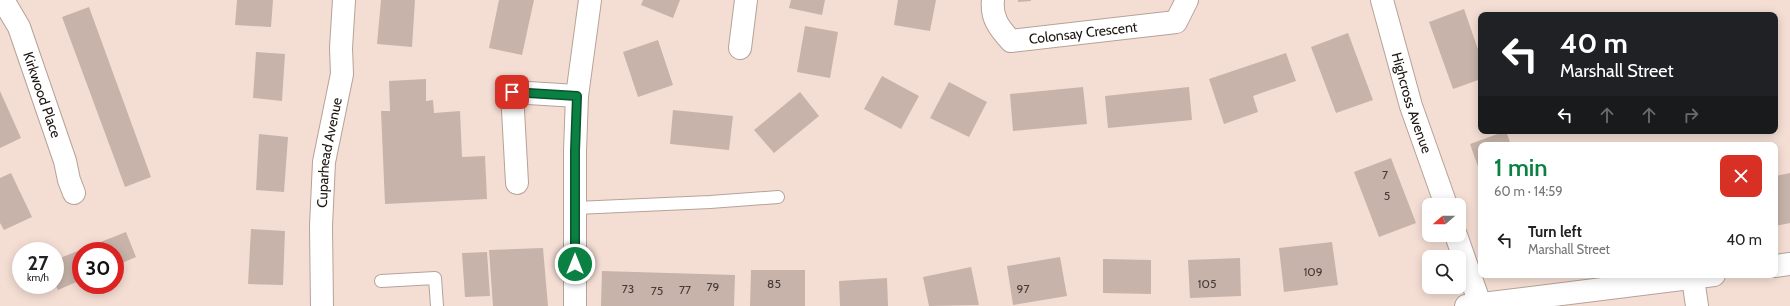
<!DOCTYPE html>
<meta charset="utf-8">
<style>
body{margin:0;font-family:Cabin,sans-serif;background:#f2f2f2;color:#222;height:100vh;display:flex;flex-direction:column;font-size:15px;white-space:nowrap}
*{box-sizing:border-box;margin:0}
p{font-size:13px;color:#767676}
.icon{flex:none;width:22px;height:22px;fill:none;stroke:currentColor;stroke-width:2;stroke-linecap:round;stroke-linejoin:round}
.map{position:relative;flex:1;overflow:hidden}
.details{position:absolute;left:1478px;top:142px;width:300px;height:136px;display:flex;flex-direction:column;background:#fff;border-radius:8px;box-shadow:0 2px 10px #0003}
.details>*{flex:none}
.banner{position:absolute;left:1478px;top:12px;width:300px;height:122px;border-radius:8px;box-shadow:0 2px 10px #0003;background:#202124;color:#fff;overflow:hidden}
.needle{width:26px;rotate:250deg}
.controls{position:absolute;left:1422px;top:198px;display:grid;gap:8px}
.controls a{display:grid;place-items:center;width:44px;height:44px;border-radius:8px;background:#fff;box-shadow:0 2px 10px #0003;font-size:20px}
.speed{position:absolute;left:12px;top:242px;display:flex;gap:8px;font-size:20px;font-weight:700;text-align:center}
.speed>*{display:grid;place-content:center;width:52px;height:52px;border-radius:50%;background:#fff;box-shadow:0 2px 10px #0003;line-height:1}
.speed small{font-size:10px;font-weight:400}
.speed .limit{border:6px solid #d22;background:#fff;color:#111}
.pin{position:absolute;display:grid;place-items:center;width:34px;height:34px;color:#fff;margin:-17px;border-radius:8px;box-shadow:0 2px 6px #0006}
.me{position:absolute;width:44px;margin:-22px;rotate:0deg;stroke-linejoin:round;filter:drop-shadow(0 0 3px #0008)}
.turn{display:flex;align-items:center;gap:14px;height:84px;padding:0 16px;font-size:18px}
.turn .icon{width:52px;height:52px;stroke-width:2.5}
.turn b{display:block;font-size:28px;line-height:34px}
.lanes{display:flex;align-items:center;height:38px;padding:0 16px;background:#0003;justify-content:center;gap:20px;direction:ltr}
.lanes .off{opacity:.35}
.round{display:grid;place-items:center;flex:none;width:42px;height:42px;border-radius:8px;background:#f2f2f2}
.overview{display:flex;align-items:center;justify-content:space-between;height:68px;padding:0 16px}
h1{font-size:24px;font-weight:600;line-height:30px;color:#0b8043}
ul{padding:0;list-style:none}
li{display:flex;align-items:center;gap:12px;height:60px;padding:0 16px}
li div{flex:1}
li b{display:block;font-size:15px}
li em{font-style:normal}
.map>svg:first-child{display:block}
</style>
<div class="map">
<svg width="1790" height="306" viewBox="0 0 1790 306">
<rect width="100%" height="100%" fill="#f4ded4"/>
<path fill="#c7b3a9" d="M237,0H273L271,27L235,25Z
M381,0H415L412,47L377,44Z
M499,0H534L522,55L489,48Z
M643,0H680L673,18L641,5Z
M791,0H825L822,15L789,8Z
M898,0H936L930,31L894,25Z
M1018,0H1031V1L1018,2Z
M89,7L151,177L125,187L62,17Z
M1464,9L1481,58V79L1453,89L1429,22Z
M805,26L838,32L830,78L797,72Z
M1348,33L1373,100L1336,113L1311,47Z
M658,40L673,85L638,97L623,52Z
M256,52L285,54L282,101L253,98Z
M1286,53L1296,81L1253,96L1258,112L1224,124L1209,79Z
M882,76L919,96L901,129L864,109Z
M426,79V101L433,100L434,113L460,111L462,157L485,156L487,199L385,204L381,111H390L389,81Z
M949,82L987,102L969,137L930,118Z
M1083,87L1087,124L1013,131L1010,94Z
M1189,87L1192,120L1108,128L1105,96Z
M0,91L21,138L0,148Z
M800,92L819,116L774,153L754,130Z
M673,110L733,116L729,150L670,144Z
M1506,131L1511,145H1481V175L1470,144Z
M259,134L288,137L284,192L256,190Z
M1391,158L1416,223L1379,237L1354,172Z
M11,173L32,217L4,230L0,223V178Z
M1790,173V223L1775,226V176Z
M251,229L285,231L283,285L248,284Z
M126,232L136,257L115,266V251H81V280L58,290L55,284V260Z
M1332,242L1338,285L1284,292L1279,248Z
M543,248L548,306H493L489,250Z
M487,252L490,296L465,297L462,253Z
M1060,257L1067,296L1013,305L1007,266Z
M1240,258L1241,296L1190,298L1188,260Z
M1103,259L1151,260V294L1103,293Z
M971,267L979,305L929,306L923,277Z
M751,270H805V306H750Z
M602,271L735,275L734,306H601Z
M887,278L888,306H840L839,281Z"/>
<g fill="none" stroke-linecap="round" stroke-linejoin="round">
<g stroke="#b6a298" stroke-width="14">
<path id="lane" d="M576,208L710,202L778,197
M381,281L435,278L437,306"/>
</g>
<g stroke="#b6a298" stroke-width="24">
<g id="street">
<path id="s1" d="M3,0L19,27L65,161L69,180L74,193"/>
<path id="s2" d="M993,0C991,18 999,28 1011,41L1176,22L1187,0"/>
<path id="s3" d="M1382,0L1411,106L1446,205"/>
<path d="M740,48L746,0"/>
<path d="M517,183L512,92L577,96"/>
<path d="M1456,235L1480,304"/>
<path d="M1693,278L1697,306"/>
<path id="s4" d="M322,306L321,226L324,162L342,74L341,48L344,0"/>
<path d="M575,306V151L577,96L590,0"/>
</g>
</g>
<g stroke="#b6a298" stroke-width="24">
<path id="secondary" d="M1775,266L1790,264
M1466,306L1714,275"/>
</g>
<use href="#lane" stroke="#fff" stroke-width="12"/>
<use href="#street" stroke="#fff" stroke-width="22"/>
<use href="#secondary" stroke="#fff" stroke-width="22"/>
</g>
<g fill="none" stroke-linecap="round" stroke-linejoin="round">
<g stroke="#07532c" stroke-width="10">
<path id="route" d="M512,92L577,96L575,151V264"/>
</g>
<use href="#route" stroke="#0b8043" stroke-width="7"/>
</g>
<g text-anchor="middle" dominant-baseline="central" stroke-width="3" stroke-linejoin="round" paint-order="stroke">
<g font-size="12" fill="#473c37">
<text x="1385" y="174">7</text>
<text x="1387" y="195">5</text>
<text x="1313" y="271">109</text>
<text x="774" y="283">85</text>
<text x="1207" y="283">105</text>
<text x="713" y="286">79</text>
<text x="628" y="288">73</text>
<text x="1023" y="288">97</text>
<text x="685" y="289">77</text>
<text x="657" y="290">75</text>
</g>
<g font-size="14" fill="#1c1511" stroke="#fff">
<text stroke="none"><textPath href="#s2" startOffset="119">Colonsay Crescent</textPath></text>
<text stroke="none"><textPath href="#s1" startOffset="103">Kirkwood Place</textPath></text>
<text stroke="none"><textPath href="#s3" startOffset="107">Highcross Avenue</textPath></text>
<text stroke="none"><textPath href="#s4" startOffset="154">Cuparhead Avenue</textPath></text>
</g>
</g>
</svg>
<div class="controls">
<a><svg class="needle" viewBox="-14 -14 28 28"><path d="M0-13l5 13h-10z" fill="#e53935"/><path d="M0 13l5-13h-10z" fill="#767676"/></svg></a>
<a><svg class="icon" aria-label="search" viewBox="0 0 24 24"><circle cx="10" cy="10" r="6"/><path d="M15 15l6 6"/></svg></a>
</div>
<div class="speed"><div>27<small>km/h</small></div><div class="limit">30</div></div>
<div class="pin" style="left:512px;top:92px;background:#d93025"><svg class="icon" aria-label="arrive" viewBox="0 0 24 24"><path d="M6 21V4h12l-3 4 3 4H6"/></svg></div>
<svg class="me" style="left:575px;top:264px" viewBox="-20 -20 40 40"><circle r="17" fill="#0b8043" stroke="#fff" stroke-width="3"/><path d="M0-11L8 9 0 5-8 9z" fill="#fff"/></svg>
<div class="banner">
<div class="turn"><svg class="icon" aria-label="left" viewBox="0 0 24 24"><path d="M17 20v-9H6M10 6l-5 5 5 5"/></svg><div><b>40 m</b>Marshall Street</div></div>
<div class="lanes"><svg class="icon" aria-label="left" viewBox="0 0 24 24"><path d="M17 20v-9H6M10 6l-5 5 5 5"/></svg><svg class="icon off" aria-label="ahead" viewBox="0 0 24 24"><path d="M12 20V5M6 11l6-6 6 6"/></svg><svg class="icon off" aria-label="ahead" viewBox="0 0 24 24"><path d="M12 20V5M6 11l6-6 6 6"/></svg><svg class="icon off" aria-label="right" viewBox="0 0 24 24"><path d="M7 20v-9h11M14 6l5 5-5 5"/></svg></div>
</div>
<section class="details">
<div class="overview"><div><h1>1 min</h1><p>60 m · 14:59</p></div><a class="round" style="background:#d93025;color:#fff"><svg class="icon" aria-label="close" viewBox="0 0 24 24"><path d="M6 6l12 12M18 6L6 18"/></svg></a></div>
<ul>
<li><svg class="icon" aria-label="left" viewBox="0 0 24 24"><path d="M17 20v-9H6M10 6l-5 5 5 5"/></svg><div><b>Turn left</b><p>Marshall Street</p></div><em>40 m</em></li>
</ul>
</section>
</div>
